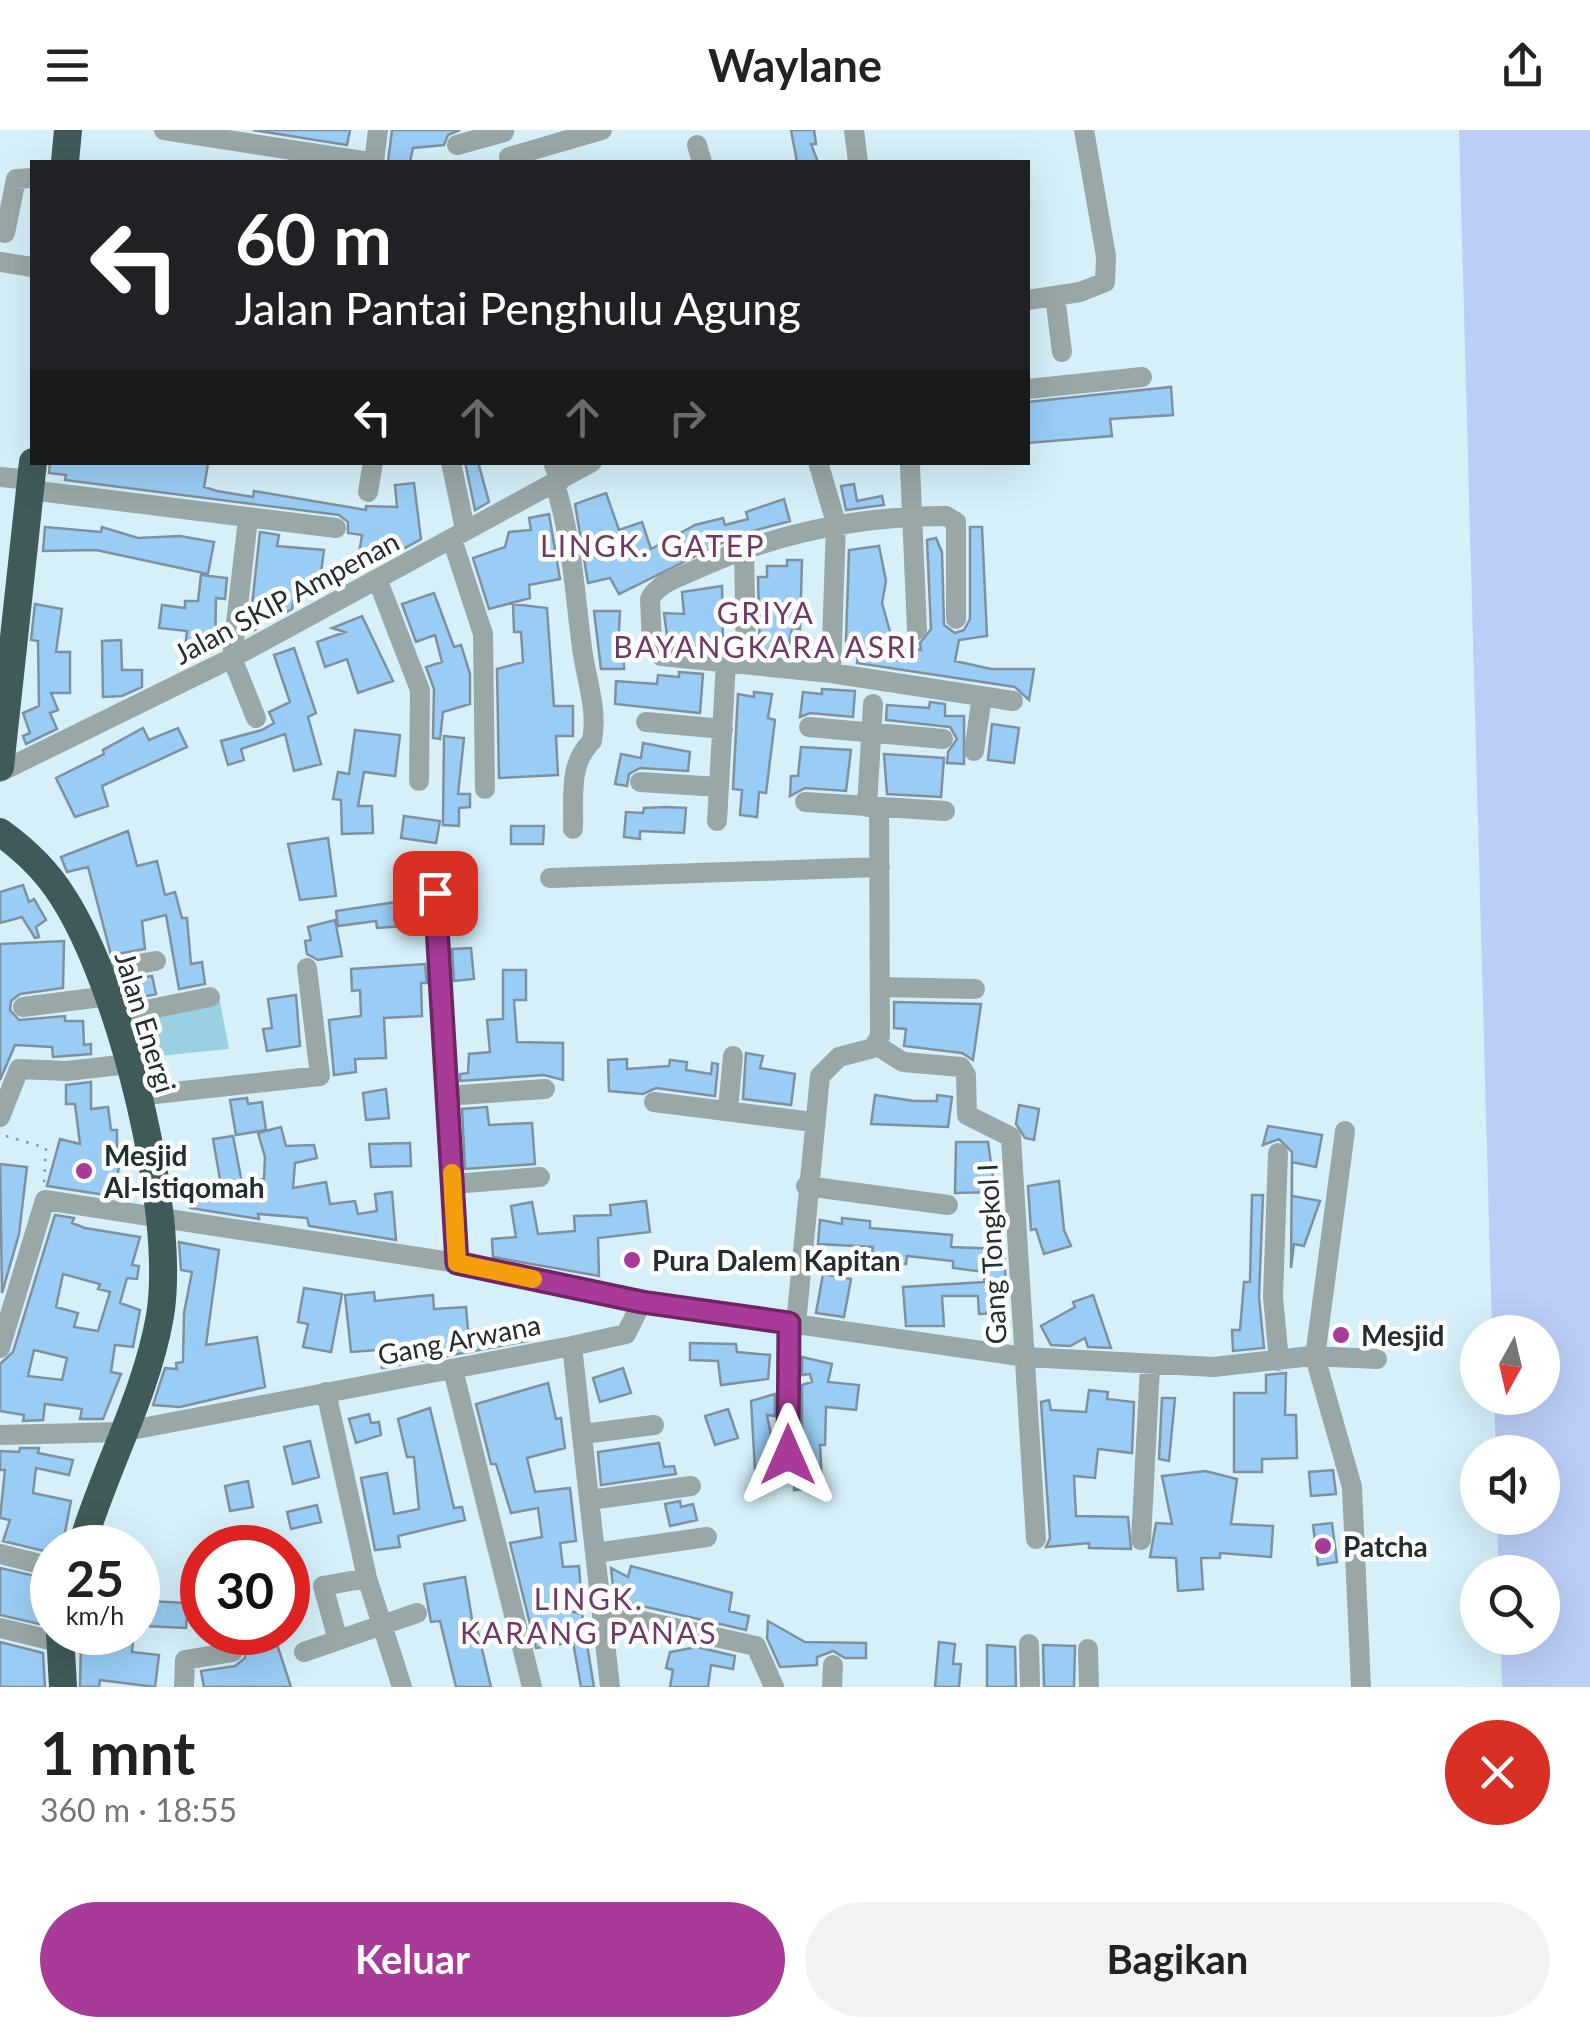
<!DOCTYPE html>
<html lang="id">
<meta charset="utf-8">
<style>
body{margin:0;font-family:Lato,sans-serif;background:#f2f2f2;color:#222;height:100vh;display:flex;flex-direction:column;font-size:38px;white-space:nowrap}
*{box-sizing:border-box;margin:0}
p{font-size:32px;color:#767676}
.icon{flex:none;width:55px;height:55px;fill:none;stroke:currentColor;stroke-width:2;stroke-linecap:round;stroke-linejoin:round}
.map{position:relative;height:1557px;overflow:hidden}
.panel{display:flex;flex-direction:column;background:#fff;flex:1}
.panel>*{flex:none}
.banner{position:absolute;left:30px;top:30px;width:1000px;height:305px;border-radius:0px;box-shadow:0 10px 40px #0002;background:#202124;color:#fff;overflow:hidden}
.needle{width:65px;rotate:188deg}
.controls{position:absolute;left:1460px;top:1185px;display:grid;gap:20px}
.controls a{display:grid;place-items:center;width:100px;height:100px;border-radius:50%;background:#fff;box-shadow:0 10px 40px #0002;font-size:50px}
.speed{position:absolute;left:30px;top:1395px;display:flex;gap:20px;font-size:50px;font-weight:700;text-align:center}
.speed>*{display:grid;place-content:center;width:130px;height:130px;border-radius:50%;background:#fff;box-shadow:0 10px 40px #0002;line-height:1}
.speed small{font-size:25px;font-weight:400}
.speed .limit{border:15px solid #d22;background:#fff;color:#111}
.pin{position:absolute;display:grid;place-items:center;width:85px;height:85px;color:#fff;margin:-42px;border-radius:20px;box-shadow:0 5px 15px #0006}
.me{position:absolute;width:110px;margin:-55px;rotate:0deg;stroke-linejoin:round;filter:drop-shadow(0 0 8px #0008)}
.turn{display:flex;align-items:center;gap:35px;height:210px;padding:0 40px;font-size:45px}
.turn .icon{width:130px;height:130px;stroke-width:2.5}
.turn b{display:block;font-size:70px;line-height:85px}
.lanes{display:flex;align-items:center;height:95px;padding:0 40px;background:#0003;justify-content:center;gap:50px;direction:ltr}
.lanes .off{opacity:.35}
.round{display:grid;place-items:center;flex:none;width:105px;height:105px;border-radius:52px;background:#f2f2f2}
.head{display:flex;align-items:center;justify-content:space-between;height:170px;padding:0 40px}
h1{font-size:60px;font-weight:700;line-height:75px}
.button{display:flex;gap:20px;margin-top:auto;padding:20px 40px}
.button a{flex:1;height:115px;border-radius:60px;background:#a83a98;color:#fff;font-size:40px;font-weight:700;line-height:115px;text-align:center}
.button a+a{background:#f2f2f2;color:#222}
header{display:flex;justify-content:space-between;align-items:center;height:130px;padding:0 40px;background:#fff;font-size:45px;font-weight:700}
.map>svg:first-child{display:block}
</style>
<header><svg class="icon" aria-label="menu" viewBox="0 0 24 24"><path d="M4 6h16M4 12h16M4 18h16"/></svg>Waylane<svg class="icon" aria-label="share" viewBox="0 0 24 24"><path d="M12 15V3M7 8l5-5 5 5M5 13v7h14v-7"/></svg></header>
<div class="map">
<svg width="1590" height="1557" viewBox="0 0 1590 1557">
<rect width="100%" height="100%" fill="#d5f0f9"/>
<path fill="#99d1e3" d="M218,861L229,919L129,929L124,898Z"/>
<path fill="#bacef7" d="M1459,0H1590V1557H1502L1501,1508H1542V1442H1499L1497,1388H1542V1322H1496L1494,1268H1542V1202H1492Z"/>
<path fill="#9acdf5" stroke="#7f91a0" stroke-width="2.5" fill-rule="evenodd" d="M253,0H350L347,15Z
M392,0H460L448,5L444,15L413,18L410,32H388Z
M791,0H814L816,14H811L818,32H797Z
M1171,257L1173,285L1110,289L1112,306L1028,313V272Z
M50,332H199L208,334L204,357L217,361L253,367L254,361L366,380V376L397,377L395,355L414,353L421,409L398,422L383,424L382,430L356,443L362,405L348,403V392L339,385L65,350L66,345L49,343Z
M465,332H478L489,372L475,380Z
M854,354L857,371L882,366L884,375L846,380L841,356Z
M606,363L619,400L642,392L651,419L695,395L723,388L725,395L748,389L746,382L784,369L790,391L738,405L619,464L610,448L588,453L575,374Z
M549,384L560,449L529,455L530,468L489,479L473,428L505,417L509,402L531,400L529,388Z
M45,397L101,402L102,397L138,408L180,406L214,412L208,444L96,420L43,421Z
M970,397H982L987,506L959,510L955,531L991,539H1034L1029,570L1015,557L857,533L860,511H846L849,420L879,416L886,451L882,473L894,516L921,520L920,513L931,499L927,410L936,408L942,422L944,495L955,503L964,500L970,489Z
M260,402L279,405L277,416L324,420L319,458L297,455L292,479L276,488L260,485L258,498L249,503Z
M787,430H802L800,499L792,498L787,525L760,522L758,447H767V436H787Z
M201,445L227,448L225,469L216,468L215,521L198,529L184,528L187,501L159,498L162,475L185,478V471H198Z
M722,456L723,518L668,513L664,483L684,484L682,462Z
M434,463L454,517L461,515L470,544V574L443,582L440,609L433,608L434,559L426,537L442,532L435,505L416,512L402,474Z
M35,474L62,479L56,522H70V563H51L58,580L50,583L57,599L26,614L23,606L30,603L23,583L39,576L38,511L31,510Z
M513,474L547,478L554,576H573V606H556L558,645L499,648L497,539L523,532L521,502H514Z
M594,481H620L618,520H624V539H601Z
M362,486L393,551L358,563L347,529L325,537L317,512L345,502L332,498Z
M121,510L122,540H142V557L122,566L103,567L102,511Z
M294,518L316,583L308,587L321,634L294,641L285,604L241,619L244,630L228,635L221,611L262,600L274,593L269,582L290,572L274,525Z
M679,542L703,544L700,583L615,574L616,551L657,554L658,545L679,547Z
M822,559L855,561L853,587L810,583L800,587L803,562L822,564Z
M754,562L772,564L768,588L775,590L766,663L759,662L757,687L740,685L742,660L733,659L738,564L754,567Z
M930,572L945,574V586H964V634L947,633L948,622L957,609L950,597L886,590L887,575L929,578Z
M992,594L1019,598L1014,633L988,630Z
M143,598L149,610L178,598L187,617L102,656L108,676L75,687L56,648L104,624L103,620Z
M355,600L400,605L395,646L364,642L358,676H372L373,703L342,704L341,670L333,669L338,642L349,644Z
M444,606L464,608L458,664H470V677L459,678V696L443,695Z
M643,613L690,622L688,641L640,638L629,644L627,656L615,654L621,624L641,628Z
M801,617L851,620L846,661L805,658L790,666L791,646H798Z
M884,624L944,628L941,667L887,664Z
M665,677L686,678L684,703L640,701V709L624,707L626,682L643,683L644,678Z
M404,686L440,691L436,713L401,708Z
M511,696H544L543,714H511Z
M128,701L137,736L157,731L165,765L175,762L182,788H187L191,834L202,832L205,854L179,859L166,785L142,791L145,819L111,825L88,737L67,742L61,727Z
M328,708L336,766L300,770L288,714Z
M23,755L29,772L34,769L46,790L36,797L39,807L35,808L22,787L0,793V762Z
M403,771L405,796L377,798L376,791L338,796L336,781Z
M335,790L342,826L318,830L307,824L305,811L311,810L308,797Z
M64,811L63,858L20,864L11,871L10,880L19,890L65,886V891H83L84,915L91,914V924L53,927L52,917L15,915L0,950V814Z
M471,818L474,849L454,851L452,819Z
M425,834L427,853H421L422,886L384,888L386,928L355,929L356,942L334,945L329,890L361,886L360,860L352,861L351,839Z
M503,840H526V870H514L517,912L563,913V950L544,945L460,951V944L468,943L469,924L490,922L487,890L503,889Z
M152,846L156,864L128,870L122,851Z
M296,865L300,916L267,921L263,899L272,898L268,869Z
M894,872L981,874L973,930L962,923L904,916L906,899L894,898Z
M746,923L763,926L760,938L795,944L791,975L743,969Z
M627,929V939L669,936L670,930L687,932L686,940L711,944L712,933L718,934L715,966L656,958L643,964L609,961L608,930Z
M91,952V979L108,977L111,1000H117V1024L122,1025L112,1066L47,1056L60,1009L80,1014L75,974H66V955Z
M386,959L389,988L366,990L363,963Z
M875,965L914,971H937V965L952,967L948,997L871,994Z
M247,968L248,974L262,972L266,1000L236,1005L230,970Z
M1019,975L1039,979L1034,1010L1025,1008L1016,994Z
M487,977L489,995L532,993L535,1034L465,1039L462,979Z
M1268,996L1322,1005L1316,1037L1292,1032V1066L1320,1071L1304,1116L1294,1114L1291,1138L1292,1022L1279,1009L1263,1015Z
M281,997L286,1016L314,1015L317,1028L295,1033L293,1058L326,1052L330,1074L355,1071L358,1084L377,1081L375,1064L392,1062L396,1110L309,1096L307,1088L258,1084L259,1089L190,1078L192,1059L222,1061L213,1009L233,1006L242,1053L264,1049L265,1027L258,1003Z
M956,1012H988L995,1062L955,1063Z
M410,1013L411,1036L371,1037L369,1014Z
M0,1034L27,1037L19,1104L2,1163Z
M1059,1051L1064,1100L1071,1116L1044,1124L1036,1099L1031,1100L1028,1056Z
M1252,1065H1263L1259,1167L1264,1218L1233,1221L1232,1200H1240L1244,1152H1250Z
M646,1071L650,1102L598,1108L599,1146L493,1127L492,1109L516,1107L511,1076L532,1072L538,1104L575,1101L574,1086L611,1085L610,1075Z
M55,1085L74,1088L72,1093L85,1098L140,1107L132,1135L139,1136L137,1149L127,1148L120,1173L140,1180L133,1217L115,1215L111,1242L121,1244L103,1289H80L82,1279L45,1274L43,1290L23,1291L24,1285L0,1281V1234L13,1222ZM63,1144L100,1154L98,1159L110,1162L98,1201L74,1197L78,1183L56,1177ZM34,1220L67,1228L62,1250L28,1246Z
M842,1088L870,1091V1098L952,1105L951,1117L1004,1119L1007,1183L979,1184L978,1166H942L944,1196H906L903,1157L984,1152L985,1142L953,1138V1131L907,1126L906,1134L871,1130L873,1117L818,1114L820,1090L842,1094Z
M179,1112L219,1120L206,1215L257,1207L265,1257L180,1277L153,1275L165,1238L177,1239L176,1233L183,1232L184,1183L192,1142L181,1140Z
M823,1144L851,1149L844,1187L816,1183Z
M304,1158L342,1164L331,1222L303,1217L308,1194L298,1192Z
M374,1162L375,1171L433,1165L434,1179L466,1177L468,1200L526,1198L527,1211L382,1238L378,1220L351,1222L345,1165Z
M1093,1165L1111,1218L1088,1217L1085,1208L1070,1216L1051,1215L1041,1196L1075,1177L1073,1172Z
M690,1213L736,1214L737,1222L770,1225L768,1249L721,1255L718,1231L690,1230Z
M802,1227L832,1234L828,1252L859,1255L856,1280L826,1277L825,1315H820L822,1357L794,1360L795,1337L802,1325V1255L812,1252L810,1244L802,1245Z
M623,1238L631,1263L600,1272L593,1248Z
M1286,1243L1285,1285H1296L1297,1328L1262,1329V1342H1234V1263H1266V1245Z
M548,1253L556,1289L561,1288L565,1318L527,1328L535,1362L570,1358L576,1411L560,1413L563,1437L579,1436L581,1464L554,1458L550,1476L582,1484L594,1557H581L573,1512L536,1518L510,1413L542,1407L538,1378L511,1383L496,1334H491L476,1274Z
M1089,1260L1108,1262L1107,1269L1134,1272L1132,1323L1098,1319L1095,1348L1074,1346L1076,1386L1128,1387L1131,1419L1089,1418V1413L1046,1417L1050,1408L1041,1272L1049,1270L1051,1280L1086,1282Z
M775,1264V1286L767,1285L777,1335L755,1339L751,1271Z
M1162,1268H1175L1169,1331L1159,1329Z
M430,1278L454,1378L462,1377L465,1390L398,1406L400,1417L375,1420L361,1348L387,1343L394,1384L419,1379L414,1327H407L398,1289Z
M728,1279L738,1308L715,1315L705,1286Z
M369,1284L371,1293L379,1292L381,1305L356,1313L349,1289Z
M310,1311L319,1347L293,1354L284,1317Z
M659,1313L664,1337L674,1336L676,1344L601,1355L598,1322Z
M20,1318H39L38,1323L73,1330L69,1345L36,1338L33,1363L71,1371L62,1418H52V1423L3,1411L10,1390L0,1388L5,1340H0V1321L19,1322Z
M1333,1340L1336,1364L1311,1366L1309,1342Z
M1205,1341L1237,1349L1231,1394L1273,1396L1271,1427L1220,1423V1428H1201L1203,1459L1178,1461L1176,1428L1150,1427L1156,1393L1172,1394L1162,1346Z
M248,1351L253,1377L230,1381L225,1356Z
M680,1371L681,1377L693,1374L697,1390L670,1396L665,1374Z
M317,1375L321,1392L291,1399L287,1382Z
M1332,1393L1337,1432L1318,1435L1313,1395Z
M631,1436L732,1463L729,1481L749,1486L746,1500L620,1471L622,1460L613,1456L611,1438L628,1447Z
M0,1438L52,1450L44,1495L0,1485Z
M465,1447L473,1495L476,1494L491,1557H456L440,1491L431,1492L424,1454Z
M146,1471L188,1473L186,1498L144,1496Z
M768,1491L805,1512L866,1513V1528H845L833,1521L817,1527V1535L780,1537L767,1508Z
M95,1502H134L132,1522L159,1525L155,1557L100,1550L99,1557H80L81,1510L94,1512Z
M232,1502H273L291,1557H204L201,1541L235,1536L245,1528L244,1514L233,1508Z
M0,1512L43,1523L45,1557H0Z
M939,1512L955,1514L953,1534H961L959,1557H935Z
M987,1515L1015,1517L1016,1557H987Z
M1043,1515L1075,1516L1074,1557H1044Z
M697,1517L735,1526L733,1539L711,1535L708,1557H670L673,1540L666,1538L670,1522Z"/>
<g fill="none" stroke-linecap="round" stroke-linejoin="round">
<path stroke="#83969d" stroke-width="2.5" stroke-dasharray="2.5 8" stroke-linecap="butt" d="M6,1006L46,1018L44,1053"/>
<path stroke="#9aa7a7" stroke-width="20" d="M164,0L369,32
M854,0L858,32
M457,15L504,2
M697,15L702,32
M509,27L602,0
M374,32L378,0
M5,103L16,49L32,48
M0,132L32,137
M1055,167L1062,222
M1028,170L1080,162L1105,152L1106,126L1084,0
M1028,259L1142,247
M451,332L465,399
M553,332L560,351
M818,332L836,393L831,543
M910,336L917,500
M0,347L31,350
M555,354C573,413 574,459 582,518C586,550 598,577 592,611C568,634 574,667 573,699
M30,360L336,398
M368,362L373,332
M248,389L232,528L256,588
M452,409L483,504L485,659
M744,417L746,534
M378,451L420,560L419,651
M956,489V392L946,386C857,386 775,403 695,440C679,447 658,453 650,469L652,514L661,526L831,543L1013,571
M646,592L723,599
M809,597L943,609
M974,621L982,566
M0,642L232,528L592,332
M640,652L719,657
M805,672L945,681
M867,677L873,574
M717,691L726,532
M550,748L880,737
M435,763L457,1133
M98,841L156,831
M880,857L975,859
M23,877L109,866
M116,886L210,867
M876,915L903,932L961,937L966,945L967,985L1011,1007L1036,1409
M137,966L320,946L307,838
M445,966L545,959
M654,972L813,992
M728,979L733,926
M0,987L19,939L67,941L129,934
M1345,1001L1315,1227L1352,1357L1361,1557
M1278,1023L1273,1167L1279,1231
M453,1054L540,1047
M806,1056L948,1075
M796,1194L820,946L839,927L873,918L880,906L879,677
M572,1216L610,1557
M0,1218L45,1070L457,1133L642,1172L1025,1227L1214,1237L1311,1226L1377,1229
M453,1240L532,1557
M326,1262L367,1448L402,1557
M583,1304L654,1295
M0,1305L121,1302L572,1216L626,1204L642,1172
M788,1325L789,1193
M590,1370L691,1356
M1141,1410L1150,1237
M596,1423L707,1407
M0,1424L52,1437
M602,1482L756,1516L774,1557
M0,1498L58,1512
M338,1510L323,1456L367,1448
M1029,1514L1030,1557
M1088,1519L1089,1557
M304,1522L417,1483
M184,1557L185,1530L233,1522
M832,1557L833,1535"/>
<path stroke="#405a5a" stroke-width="28" d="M65,32L68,0
M0,637L33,332
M0,702C25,720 47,741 63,767C121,857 177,1082 160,1186C146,1266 104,1340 81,1418
M60,1502L63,1557"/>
</g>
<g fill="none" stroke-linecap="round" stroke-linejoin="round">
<g stroke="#6d2663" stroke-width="25">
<path id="route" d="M435,763L457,1133L642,1172L789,1193L788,1325"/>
</g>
<use href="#route" stroke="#a83a98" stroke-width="18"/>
<path stroke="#f59e0b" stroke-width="18" d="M452,1043L457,1133L533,1149"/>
</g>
<g fill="#a83a98" stroke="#fff" stroke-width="4">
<circle cx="84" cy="1041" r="10"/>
<circle cx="632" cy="1130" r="10"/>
<circle cx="1341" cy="1205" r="10"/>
<circle cx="1323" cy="1416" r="10"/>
</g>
<g text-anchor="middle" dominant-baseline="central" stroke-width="9" stroke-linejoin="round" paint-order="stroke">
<g font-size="28" fill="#232e31" stroke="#fff">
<text transform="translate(286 467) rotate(-28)">Jalan SKIP Ampenan</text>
<text transform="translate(146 892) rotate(73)">Jalan Energi</text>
<text transform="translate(991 1124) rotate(-93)">Gang Tongkol I</text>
<text transform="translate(459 1209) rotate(-11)">Gang Arwana</text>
</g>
<g font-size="28" font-weight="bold" fill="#232e31" stroke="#fff" text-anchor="start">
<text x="104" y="1025">Mesjid<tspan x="104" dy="32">Al-Istiqomah</tspan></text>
<text x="652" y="1130">Pura Dalem Kapitan</text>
<text x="1361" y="1205">Mesjid</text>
<text x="1343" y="1416">Patcha</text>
</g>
<g font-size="30" letter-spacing="2.5" fill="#713967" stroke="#fff">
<text x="653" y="415">LINGK. GATEP</text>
<text x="766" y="482">GRIYA<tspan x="766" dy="34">BAYANGKARA ASRI</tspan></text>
<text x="589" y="1468">LINGK.<tspan x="589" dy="34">KARANG PANAS</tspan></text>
</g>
</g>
</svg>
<div class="controls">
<a><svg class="needle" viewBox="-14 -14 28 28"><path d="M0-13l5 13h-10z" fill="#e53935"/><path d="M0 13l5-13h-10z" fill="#767676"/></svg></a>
<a><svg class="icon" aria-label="sound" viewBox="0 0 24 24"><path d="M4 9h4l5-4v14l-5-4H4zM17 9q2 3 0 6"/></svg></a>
<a><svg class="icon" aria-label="search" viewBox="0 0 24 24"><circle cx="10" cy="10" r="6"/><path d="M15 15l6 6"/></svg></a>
</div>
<div class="speed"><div>25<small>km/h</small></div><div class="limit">30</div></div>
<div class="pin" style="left:435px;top:763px;background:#d93025"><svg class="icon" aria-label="arrive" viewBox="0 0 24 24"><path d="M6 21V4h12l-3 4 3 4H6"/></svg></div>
<svg class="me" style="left:788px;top:1325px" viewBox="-20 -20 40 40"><path d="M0-17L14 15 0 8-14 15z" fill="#a83a98" stroke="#fff" stroke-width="4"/></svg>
<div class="banner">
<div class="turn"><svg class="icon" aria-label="left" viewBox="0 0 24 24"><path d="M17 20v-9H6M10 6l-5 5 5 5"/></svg><div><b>60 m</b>Jalan Pantai Penghulu Agung</div></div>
<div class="lanes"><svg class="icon" aria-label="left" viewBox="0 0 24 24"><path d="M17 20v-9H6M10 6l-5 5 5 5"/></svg><svg class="icon off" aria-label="ahead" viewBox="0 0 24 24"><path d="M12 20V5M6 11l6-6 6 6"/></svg><svg class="icon off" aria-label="ahead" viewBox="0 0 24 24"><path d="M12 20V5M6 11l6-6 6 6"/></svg><svg class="icon off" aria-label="right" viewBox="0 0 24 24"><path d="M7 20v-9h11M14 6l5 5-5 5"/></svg></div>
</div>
</div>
<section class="panel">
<div class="head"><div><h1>1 mnt</h1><p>360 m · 18:55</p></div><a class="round" style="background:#d93025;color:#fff"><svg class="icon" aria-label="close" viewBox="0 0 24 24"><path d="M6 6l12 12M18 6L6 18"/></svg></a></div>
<div class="button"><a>Keluar</a><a>Bagikan</a></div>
</section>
